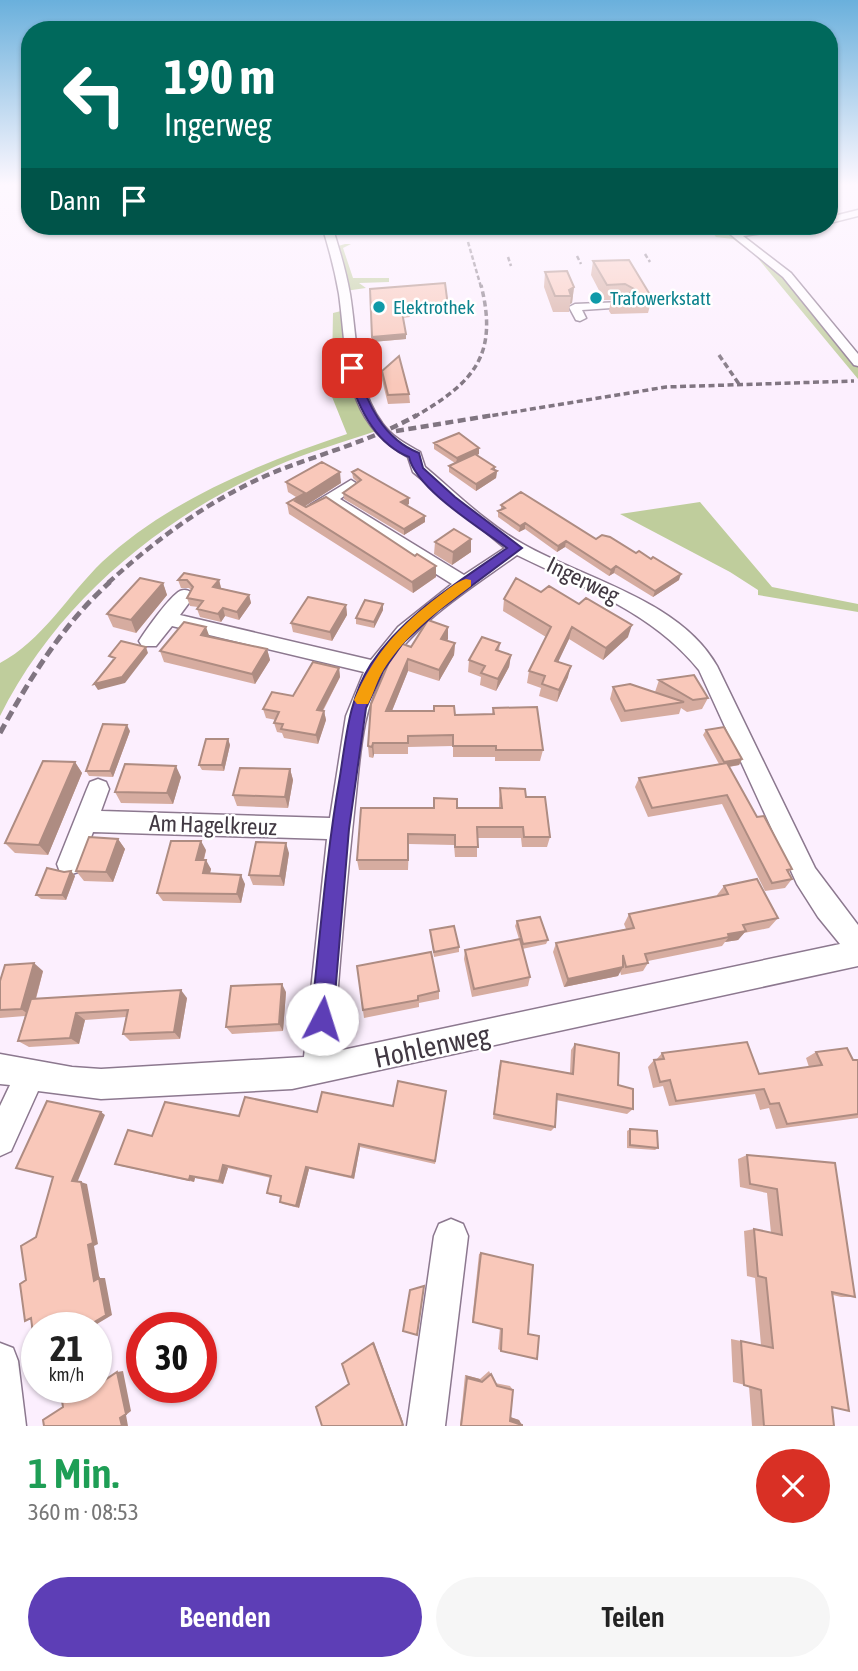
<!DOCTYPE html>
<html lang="de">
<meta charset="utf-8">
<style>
body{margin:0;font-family:"Asap Condensed",sans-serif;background:#f6f6f6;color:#222;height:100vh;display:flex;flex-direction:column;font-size:26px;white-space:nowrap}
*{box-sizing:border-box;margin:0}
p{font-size:23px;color:#767676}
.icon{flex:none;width:38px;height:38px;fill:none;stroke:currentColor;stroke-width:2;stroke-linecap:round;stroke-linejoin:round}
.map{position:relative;height:1426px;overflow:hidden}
.details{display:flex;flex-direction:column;background:#fff;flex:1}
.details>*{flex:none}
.top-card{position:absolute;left:21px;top:21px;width:817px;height:214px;border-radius:28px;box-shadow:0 2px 5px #0004;background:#00695c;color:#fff;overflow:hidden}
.speed{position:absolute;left:21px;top:1312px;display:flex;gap:14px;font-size:35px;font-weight:700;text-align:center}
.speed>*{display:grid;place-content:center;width:91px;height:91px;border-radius:50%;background:#fff;box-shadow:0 2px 5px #0004;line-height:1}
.speed small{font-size:18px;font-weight:400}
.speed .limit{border:10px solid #d22;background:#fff;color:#111}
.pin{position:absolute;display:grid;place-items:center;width:60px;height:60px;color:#fff;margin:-30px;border-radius:14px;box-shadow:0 4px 10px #0006}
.me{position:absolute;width:77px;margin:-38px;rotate:5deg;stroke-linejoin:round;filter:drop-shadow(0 0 5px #0008)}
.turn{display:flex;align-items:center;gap:24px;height:147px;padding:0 28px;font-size:32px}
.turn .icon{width:91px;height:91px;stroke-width:2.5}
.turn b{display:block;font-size:49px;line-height:60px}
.then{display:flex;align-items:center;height:66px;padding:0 28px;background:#0003;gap:14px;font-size:26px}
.round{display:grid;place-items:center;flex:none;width:74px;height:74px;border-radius:37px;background:#f6f6f6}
.overview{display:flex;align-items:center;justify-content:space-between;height:119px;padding:0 28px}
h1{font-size:42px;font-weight:600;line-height:52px;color:#1e9e55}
.primary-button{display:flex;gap:14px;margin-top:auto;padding:14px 28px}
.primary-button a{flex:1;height:80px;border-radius:42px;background:#5d3eb6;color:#fff;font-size:28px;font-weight:600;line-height:80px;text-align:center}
.primary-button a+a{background:#f6f6f6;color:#222}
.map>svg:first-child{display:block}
</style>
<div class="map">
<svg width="858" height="1426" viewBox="0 0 858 1426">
<rect width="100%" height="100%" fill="#fceffe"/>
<path fill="#bfcd9c" d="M715,226H721L774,263L858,363V379L756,256L733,239L716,237L713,233L720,230Z
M345,244H351L343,248L353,278H389V282L359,283L366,288L345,291L335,247Z
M345,310L347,341L379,430C344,442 308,452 274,467C159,519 57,602 0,716V663C42,641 68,595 102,562C170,499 261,463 347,434L328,387L332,367L333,313Z
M700,502L772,587L858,604V612L758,595V590L730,572L620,514Z"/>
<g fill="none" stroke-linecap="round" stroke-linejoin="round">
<g stroke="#8c788f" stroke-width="3">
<path id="minor" d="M858,210V216L830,223V217Z
M322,226H332C339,248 346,271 350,294C357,336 355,387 382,423C392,437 406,444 420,452L425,467C456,493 487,524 523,544C584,579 680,600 717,666L815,868L858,925V966L292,1089L101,1099L38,1091L11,1151L0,1156V1106L10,1085L0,1084V1054L72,1067L101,1069L304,1057L327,839L93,832L78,872L69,875L60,872L57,864L87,789L90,782L98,779L106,782L109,789L101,811L330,818L346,716L364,672L172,626L156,646H142L139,641C146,630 170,596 180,591C185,589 187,590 191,592L194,596L180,615L371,660L398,627L452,584L328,506L318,510L310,505L351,480L359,485L340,499L464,575L505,548L413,472L408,457C342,421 348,359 339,294C335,271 329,248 322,226ZM517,555C582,587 652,612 699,670L797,884L818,917L840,944L333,1052C339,969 346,886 355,803C360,759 361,708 386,669C418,620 470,589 517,555Z
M781,226H808L743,236L791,273L858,354V366L854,365L783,277L730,234Z
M622,302L628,305L626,307L582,310L586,318L580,321L576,320L569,307L575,304Z
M451,1219L463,1224L468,1236L445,1426H407L434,1236L439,1224Z
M0,1343L13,1348L18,1361L26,1426H0Z"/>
</g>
<use href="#minor" fill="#fff" fill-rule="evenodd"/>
<path stroke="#807581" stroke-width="2.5" stroke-dasharray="4.5 2.5" stroke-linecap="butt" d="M468,242L481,287
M645,254L650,262
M577,256L581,264
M508,257L511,266"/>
<path stroke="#807581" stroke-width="3.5" stroke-dasharray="6 3.5" stroke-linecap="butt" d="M719,355L739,384
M414,417C473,383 499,356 481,285
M483,417L666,387L854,381"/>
<path stroke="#807581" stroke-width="4.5" stroke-dasharray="8 4.5" stroke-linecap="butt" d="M396,431L494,415
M108,583C160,536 216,495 282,469C327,452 375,439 417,415"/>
<path stroke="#807581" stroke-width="5" stroke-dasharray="10 5" stroke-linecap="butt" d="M0,733C30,678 63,624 110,582"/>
</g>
<path fill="#d6aca0" d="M593,261L652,298L648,313L611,314L609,311L611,300H604L591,275Z
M545,272L574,287L572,303L570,304L569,312H553L544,287Z
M370,289L448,306L447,312H411L410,317L403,318L406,339L372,342Z
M382,371L409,394L410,403L388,404L382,380Z
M434,443L479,448V454L477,455L497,471L496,478L476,491L449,472V466L455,463L434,449Z
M352,472L409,498V504L406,505L425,516V522L404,535L344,499L343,493L357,482L353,478Z
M286,482L341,483L305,506L436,566V577L413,593L289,514L287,503L296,497L288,492Z
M501,505L596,539L679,580L653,597L614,573L609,576L565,547L557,552L525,529L519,532L498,517V511L501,510Z
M471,539V552L452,565L434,554L435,542Z
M178,580H219L221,588L249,595L251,603L239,620L225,616L221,622L200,617L197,609L198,607L190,606L187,598L191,590L189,588H181Z
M163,583L167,595L136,633L113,627L107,614Z
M541,592L628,637L603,660L569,639L558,661L568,677L557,702L539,696L541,688L527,683L529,671L546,637L503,611L504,599Z
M383,604V610L374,628L356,624V618Z
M346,605L347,615L332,641L293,632L291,623Z
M448,627V639L446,641L455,643L454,655L439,681L408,671L392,711L455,715L492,714L493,708L543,750L540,761H495V757H453V746L408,747V754H374L373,758L369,757L368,746L411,647Z
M209,637L267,649L270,660L255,684L164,662L160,651Z
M500,643L499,651L511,655L509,667L496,691L480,685L481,677L468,672L469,660Z
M339,668L340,677L323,711H324L326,720L318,744L284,738L282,733L277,732L274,723L276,720L266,718L263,709L293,696Z
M659,680L708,698L702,709L687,712L681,708L679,714L621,722L610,699L613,687L658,693L655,692Z
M706,730L742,759L739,765L729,767L757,817L792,869L788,873L792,879L785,888L765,891L722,804L648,817L635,787L639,778L719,764L703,735Z
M130,731L113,777L89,776L86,771Z
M228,739L230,745L224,771L202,770L199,765Z
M75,762L82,773L48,855L15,853L5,843Z
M290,769L293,780L288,808L237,806L233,795Z
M181,777L173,804L121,803L115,792Z
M500,788L526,797L550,837L547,847H522L521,838H477V857H455L454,845L409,844L408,870H359L357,860L457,808H499V799Z
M118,839L125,849L113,882L84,881L76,871Z
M206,850L204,860L211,869L210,873L245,884L241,903L163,901L157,893Z
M289,853L284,886L253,885L249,875Z
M71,871L75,876L66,900L41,899L36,895L64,872Z
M724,886L778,918L769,928L744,933L738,940L725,942L722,946L648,961V963L643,971L621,975L620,971L618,976L564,987L553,952L556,943L626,929L624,924L629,914L717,897V895Z
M517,921L548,940L546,944L522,949L530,977L528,986L472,997L464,959L465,950L519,939L515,926Z
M430,930L459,947V952L434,957Z
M357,966L439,991V999L419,1003V1007L364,1018Z
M43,971L36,999L187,998L180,1039L130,1041L123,1034L126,1017L85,1020L79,1044L29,1047L18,1041L25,1016L0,1018V981Z
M286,992L283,1031L232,1034L226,1027Z
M575,1044L618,1085L633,1109L627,1114L556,1100L555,1127L551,1131L493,1119L499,1067L501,1061L570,1073L571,1050Z
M816,1052L853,1060H858V1118L776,1129L769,1108L760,1110L755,1094L669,1106L663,1086L653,1088L648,1067L654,1060H656L662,1053L759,1074L809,1067L806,1058Z
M446,1091L435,1164L360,1147L354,1179L309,1169L299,1208L283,1204L280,1202L281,1197L270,1195L267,1193L271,1178L228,1168L223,1184L195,1178L194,1182L121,1166L115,1164L152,1136L239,1116L393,1106Z
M630,1129L658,1148L655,1150L627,1148V1131Z
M747,1155L835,1163L855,1297H841L833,1295L832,1407L834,1426H752L749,1386L733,1382L731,1339L761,1345L755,1278L747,1276L744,1231L754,1229L771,1233L767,1193L740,1187L738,1159Z
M481,1253L533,1265L501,1351L498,1349L500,1328L472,1321L479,1254Z
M489,1371L495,1383L510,1386L513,1390L510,1417L519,1420L522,1426H460L465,1375L480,1379Z"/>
<path fill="#ae8c82" d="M574,287L572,303L570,304L571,296L569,290Z
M406,334V339L372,342V337Z
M479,448V454L456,464L457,458Z
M495,467V473L497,471L496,478L476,491V484Z
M340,472L341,483L299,510L295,501Z
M409,498V504L401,509V502Z
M425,516V522L404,535V529Z
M525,523V529L519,532L520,526Z
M471,539V552L452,565L453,552Z
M566,541L565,547L557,552L558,546Z
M436,566V577L413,593L412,582Z
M616,566L614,573L609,576L611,570Z
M681,574L679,580L653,597L655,591Z
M219,580L221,588L216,595L213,587Z
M163,583L167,595L136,633L131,620Z
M249,595L251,603L239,620L237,612Z
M383,604V610L374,628V622Z
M346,605L347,615L332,641L330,632Z
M223,608L225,616L221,622L218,614Z
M632,625L628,637L603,660L606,648Z
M206,627L210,638L201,635Z
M448,627V639L440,651L441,639Z
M572,627L569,639L553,673L555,661Z
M455,643L454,655L439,681V670Z
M146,647L148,653L125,683L98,690L94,684Z
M267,649L270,660L255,684L252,674Z
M511,655L509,667L496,691L498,679Z
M408,659V671L387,723L386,711Z
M571,666L568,677L557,702L559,690Z
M339,668L340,677L318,719L317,710Z
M324,711L326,720L318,744L316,735Z
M127,725L130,731L113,777L110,771Z
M228,739L230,745L224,771L222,765Z
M373,743L374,754L373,758L372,747Z
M742,759L739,765L721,768L724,762Z
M75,762L82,773L48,855L39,845Z
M176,766L181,777L173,804L167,793Z
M290,769L293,780L288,808L285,797Z
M118,839L125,849L113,882L106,872Z
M201,841L206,850L201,869L196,860Z
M286,843L289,853L284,886L280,876Z
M206,860L211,869L208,882L203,873Z
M71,871L75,876L66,900L62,895Z
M241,875L245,884L241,903L237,894Z
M746,931L738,940L725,942L729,937L728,934Z
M34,963L43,971L31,1016L21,1009Z
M623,967L618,976L564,987L568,979Z
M282,984L286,992L283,1031L279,1024Z
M181,990L187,998L180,1039L174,1032Z
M76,1013L85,1020L79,1044L70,1038Z
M101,1112L105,1115L77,1183L72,1181Z
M359,1144L360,1147L354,1179L352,1177Z
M223,1165L228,1168L223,1184L219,1181Z
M306,1167L309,1169L299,1208L296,1206Z
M190,1176L195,1178L194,1182L189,1180Z
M81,1182L87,1184L98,1244L94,1246L100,1281H94L88,1245Z
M99,1278H105L112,1315L92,1327V1328H86Z
M374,1342L403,1422V1425L373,1343Z
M96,1352L102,1384L96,1386Z
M123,1371L131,1411L126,1415L128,1426H122L120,1418L117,1372Z
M465,1375L480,1379L482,1382L467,1378Z
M507,1416L519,1420L522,1425L510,1421Z"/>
<path fill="#f9c8ba" stroke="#ae8c82" stroke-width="2" d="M629,260L652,298L614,299L612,296L629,294L634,289L625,284L607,285L593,261Z
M567,271L574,287L569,290L571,296H555L545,272Z
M445,283L448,306L411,307L410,312H402L406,334L372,337L370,289Z
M399,356L409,394L388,395L382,371Z
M459,433L479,448L457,458L434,443Z
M475,454L495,467L492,469L497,471L476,484L449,466Z
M322,462L340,472L295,501L306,507L326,497L415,556L417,554L436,566L412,582L287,503L305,493L286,482Z
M358,469L409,498L401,502L425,516L404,529L343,493L361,480L352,472Z
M521,492L596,539L602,535L610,537L636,553L639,551L651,559L653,557L681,574L655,591L616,566L611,570L566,541L558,546L525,523L520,526L498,511L505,508L501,505Z
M454,529L471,539L453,552L435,542Z
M184,573L219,580L213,587L249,595L237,612L223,608L218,614L197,609L203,601L187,598L193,587L187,580H178Z
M140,578L163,583L131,620L107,614Z
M516,578L541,592L549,586L579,604L586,598L632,625L606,648L572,627L555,661L571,666L559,690L542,684L545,676L529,671L551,627L504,599Z
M308,597L346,605L330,632L291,623Z
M365,600L383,604L374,622L356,618Z
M428,620L448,627L441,639L455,643L439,670L408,659L386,711H434V706H454L455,715L494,714L493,708L537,707L543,750H496V746H453V735L408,736V743H373L372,747L368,746L371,704L395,648L400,643L411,647Z
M184,622L206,627L201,635L267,649L252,674L160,651Z
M482,637L500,643L496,650L511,655L498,679L481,673L485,666L469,660Z
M121,641L146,647L122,677L94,684L115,658L109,656Z
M313,662L339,668L317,710L324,711L316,735L281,729L283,724L274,723L279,712L263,709L272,692L293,696Z
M694,675L708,698L693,700L659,680Z
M630,684L684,702L625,711L613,687Z
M103,724L127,725L110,771H86Z
M724,727L742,759L724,762L706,730Z
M206,739H228L222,765H199Z
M43,761L75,762L39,845L5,843Z
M727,763L757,817L764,816L792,869L787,870L792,879L772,883L727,795L652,808L639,778Z
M125,764L176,766L167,793L115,792Z
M240,768L290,769L285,797L233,795Z
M500,788L525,789L526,797H545L550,837H524L523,827H477L478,847H455V835L408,834V860H357L361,808H434V798L457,799V808H502Z
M89,837L118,839L106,872L76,871Z
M171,841H201L196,860H206L203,873L241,875L237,894L157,893Z
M256,842L286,843L280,876L249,875Z
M47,868L64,872L71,871L62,895H36Z
M757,879L778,918L743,925L746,931L728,934L729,937L645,954L648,963L626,967L623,955V967L568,979L556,943L634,928L629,914L728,894L724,886Z
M540,917L548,940L523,944L517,921Z
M454,926L459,947L434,952L430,930Z
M520,939L530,977L474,989L465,950Z
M431,952L439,991L418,996V1000L363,1010L357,966Z
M34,963L21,1009L0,1010V981L5,965Z
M282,984L279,1024L226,1027L231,986Z
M181,990L174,1032L123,1034L128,1010L76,1013L70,1038L18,1041L31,999Z
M747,1042L759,1074L822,1065L816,1052L847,1048L853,1060H858V1114L787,1124L779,1103L770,1104L764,1089L676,1101L670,1080L660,1082L654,1060L664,1059L662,1053Z
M575,1044L619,1053L618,1085L633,1089V1109L557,1094L555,1127L494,1114L501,1061L573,1074Z
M398,1081L446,1091L435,1161L359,1144L352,1177L306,1167L296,1206L280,1202L281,1196L267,1193L271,1176L223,1165L219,1181L190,1176L189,1180L115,1164L128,1130L152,1136L165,1102L239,1116L245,1097L317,1112L322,1092L393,1106Z
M47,1101L101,1112L72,1181L81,1182L93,1243L88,1245L94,1281L99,1278L106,1315L86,1327V1328H37L36,1357L31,1318L25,1321L20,1284L26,1280L21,1246L36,1237L53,1177L16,1168Z
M630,1129L657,1131L658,1148L630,1145Z
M747,1155L835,1163L855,1297L832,1292L849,1411L832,1407L834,1426H764L761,1390L744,1385L741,1341L773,1348L766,1278L758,1276L754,1229L782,1235L777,1189L750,1184Z
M481,1253L533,1265L528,1334L539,1336L537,1359L501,1351L502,1329L473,1322Z
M424,1286L417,1335L403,1331L410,1290Z
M373,1343L403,1425L401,1426H322L316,1407L349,1384L342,1364Z
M117,1372L126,1414L120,1418L122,1426H44L43,1420L63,1407L60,1388H96V1386Z
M491,1374L497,1386L513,1390L510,1421L522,1425V1426H461L467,1378L482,1382Z"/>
<linearGradient id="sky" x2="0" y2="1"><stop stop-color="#6ab0dc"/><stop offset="0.48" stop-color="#fef8ff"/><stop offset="1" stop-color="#fef8ff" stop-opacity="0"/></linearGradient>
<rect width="858" height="385" fill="url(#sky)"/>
<path fill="#5d3eb6" stroke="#3c2876" stroke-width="2" d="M352,365L356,368C367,403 383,439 419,453L423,468L455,497L522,548L438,611L403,643L383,671L366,708L349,829L333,1019L329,1026L322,1030L314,1026L311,1019C320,938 326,856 340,776C346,738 349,698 371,664C404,614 459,582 507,548C480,528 416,489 409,457C374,443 356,403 347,368Z"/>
<path fill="#f59e0b" d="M466,579L471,580V586C438,611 406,634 384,669C377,680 374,693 368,704H357L354,700C375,653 398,627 439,596C447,590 456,582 466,579Z"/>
<g fill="#0f9aa8" stroke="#fff" stroke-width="2.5">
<circle cx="596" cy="298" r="7"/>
<circle cx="379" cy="307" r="7"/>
</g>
<g text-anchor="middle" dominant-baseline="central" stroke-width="5" stroke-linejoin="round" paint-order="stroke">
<g font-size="19" fill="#0d838f" stroke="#fff" text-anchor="start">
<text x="610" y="298">Trafowerkstatt</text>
<text x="393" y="307">Elektrothek</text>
</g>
<g font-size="23" fill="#423943" stroke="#fff">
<text transform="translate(583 580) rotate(26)">Ingerweg</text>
<text transform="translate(213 825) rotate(2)">Am Hagelkreuz</text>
</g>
<g font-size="28" fill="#423943" stroke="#fff">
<text transform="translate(432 1046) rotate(-12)">Hohlenweg</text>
</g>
</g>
</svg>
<div class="speed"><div>21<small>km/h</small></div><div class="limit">30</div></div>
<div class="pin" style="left:352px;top:368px;background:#d93025"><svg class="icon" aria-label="arrive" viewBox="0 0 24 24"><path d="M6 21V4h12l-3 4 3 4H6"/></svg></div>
<svg class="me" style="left:322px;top:1019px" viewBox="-20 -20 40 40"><circle r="19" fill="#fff"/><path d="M0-13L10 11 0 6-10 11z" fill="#5d3eb6"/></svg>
<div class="top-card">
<div class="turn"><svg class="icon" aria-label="left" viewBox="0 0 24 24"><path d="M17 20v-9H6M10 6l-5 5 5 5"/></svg><div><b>190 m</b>Ingerweg</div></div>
<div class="then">Dann<svg class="icon" aria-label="arrive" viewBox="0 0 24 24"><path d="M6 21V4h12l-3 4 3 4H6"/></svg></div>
</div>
</div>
<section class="details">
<div class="overview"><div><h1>1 Min.</h1><p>360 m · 08:53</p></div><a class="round" style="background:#d93025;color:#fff"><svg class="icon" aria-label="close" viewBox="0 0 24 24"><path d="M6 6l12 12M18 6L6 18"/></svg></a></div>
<div class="primary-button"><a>Beenden</a><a>Teilen</a></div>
</section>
